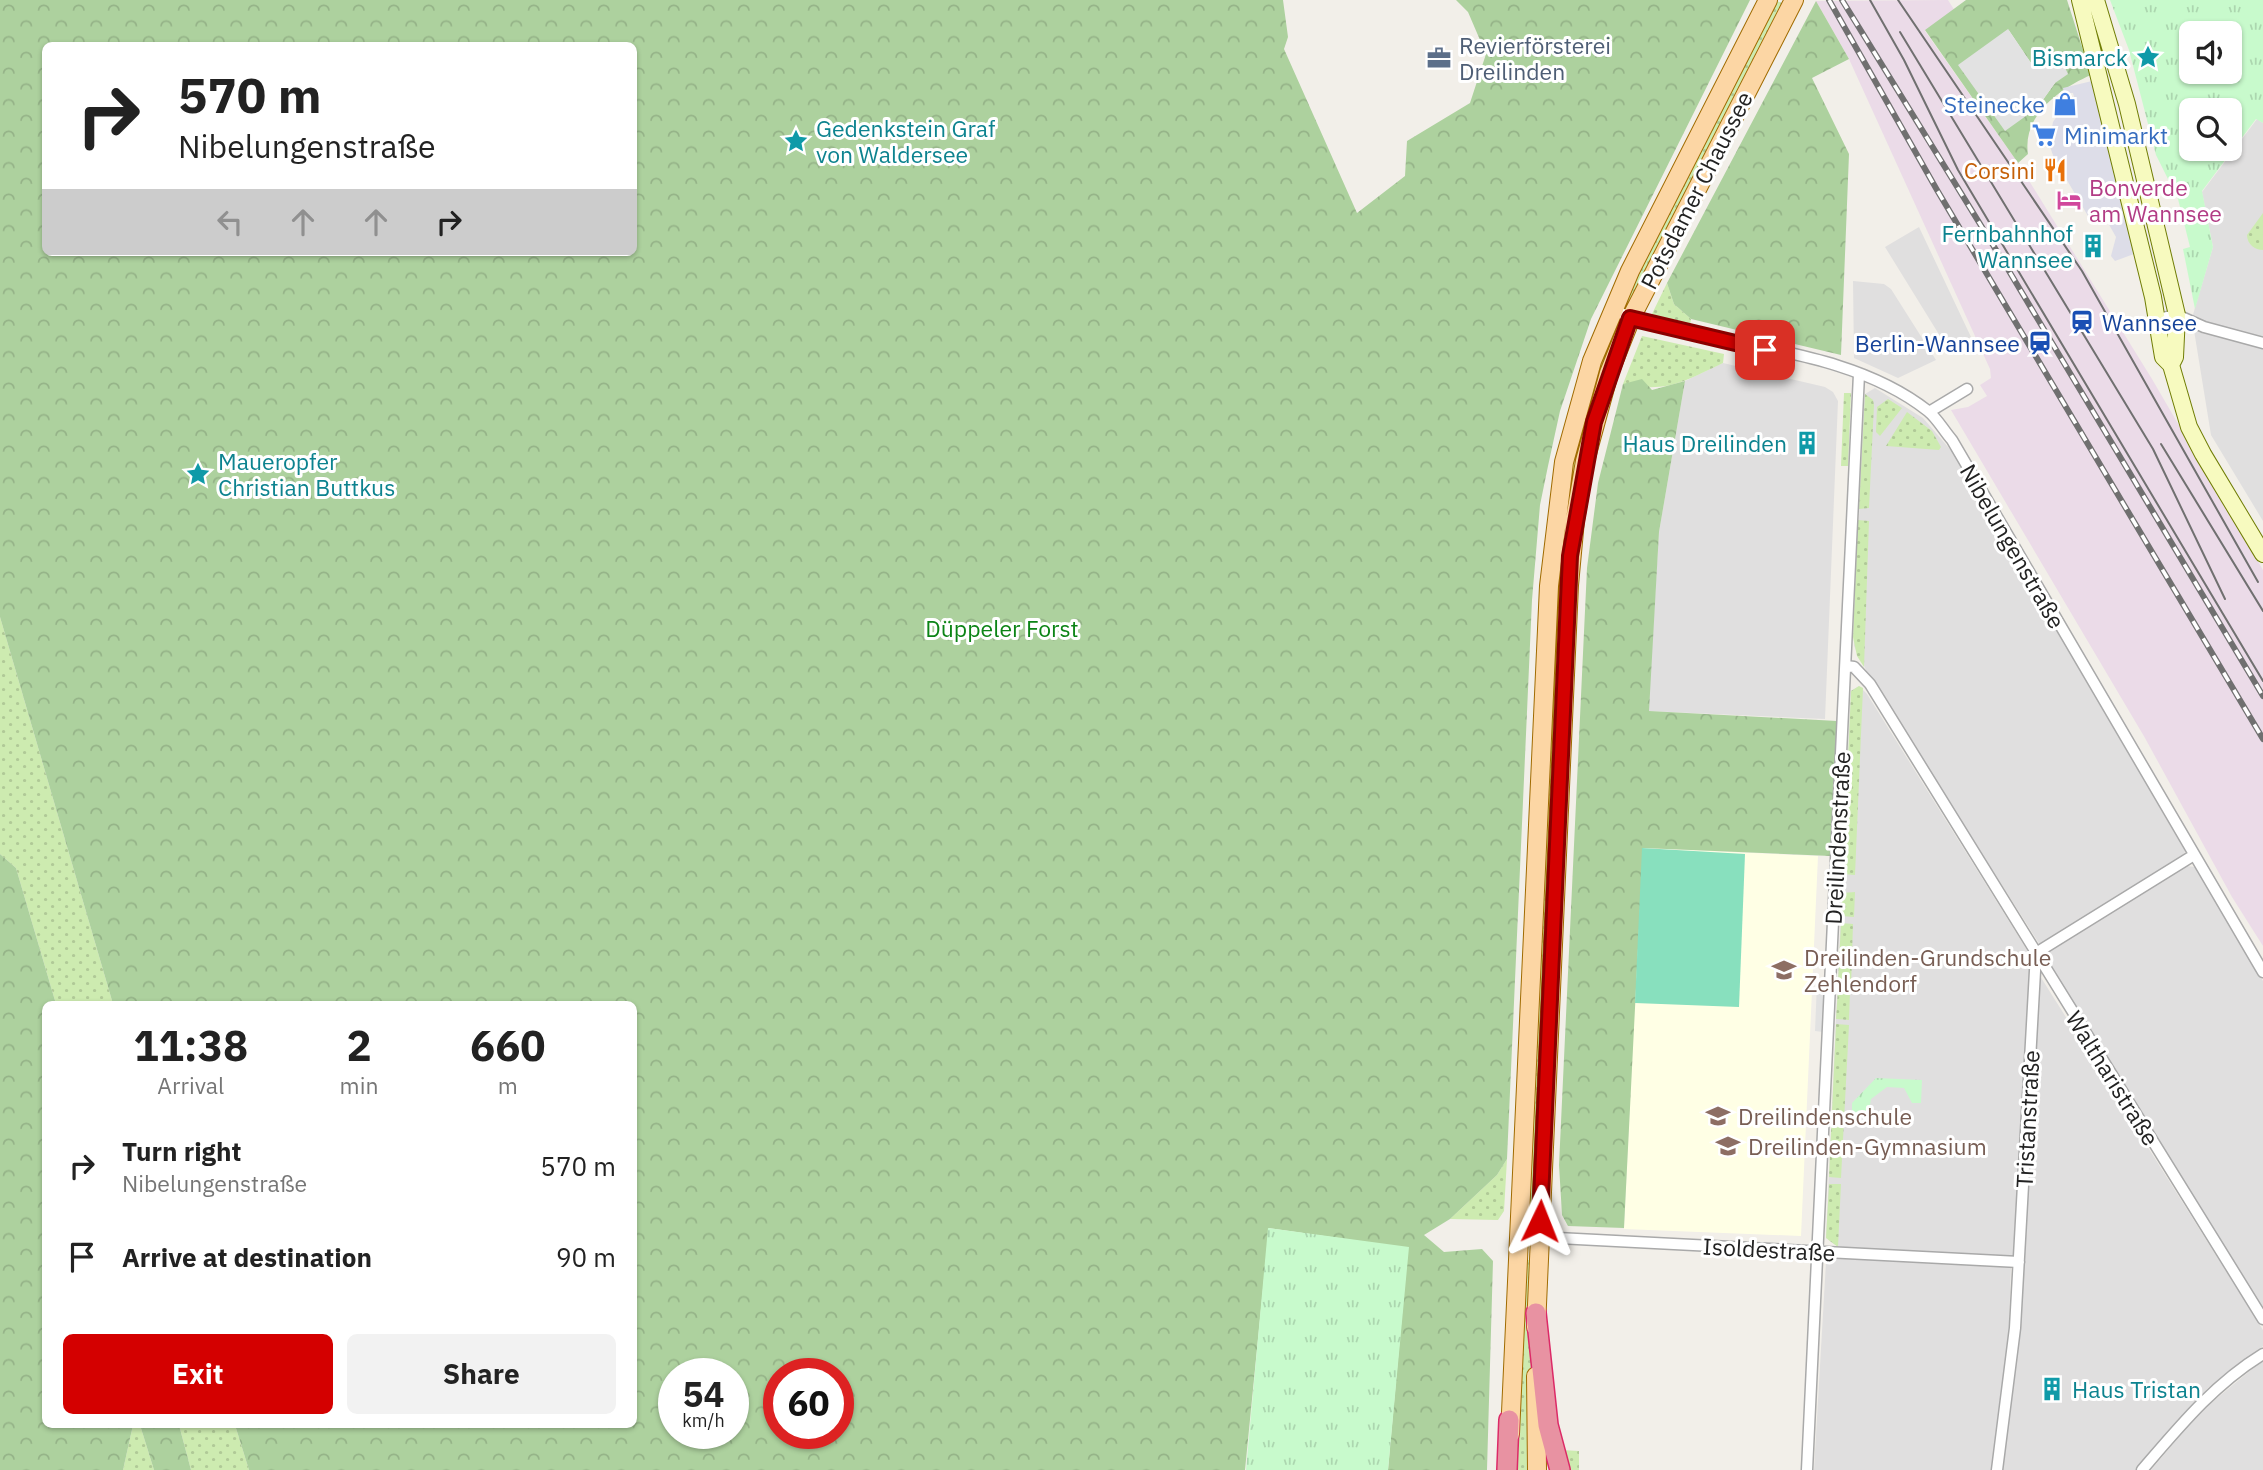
<!DOCTYPE html>
<meta charset="utf-8">
<style>
body{margin:0;font-family:"IBM Plex Sans",sans-serif;background:#f2f2f2;color:#222;height:100vh;display:flex;flex-direction:column;font-size:26px;white-space:nowrap}
*{box-sizing:border-box;margin:0}
p{font-size:23px;color:#767676}
.icon{flex:none;width:38px;height:38px;fill:none;stroke:currentColor;stroke-width:2;stroke-linecap:round;stroke-linejoin:round}
.map{position:relative;flex:1;overflow:hidden}
.drawer{position:absolute;left:42px;top:1001px;width:595px;height:427px;display:flex;flex-direction:column;background:#fff;border-radius:10px;box-shadow:0 2px 5px #0004}
.drawer>*{flex:none}
.guide{position:absolute;left:42px;top:42px;width:595px;height:214px;border-radius:10px;box-shadow:0 2px 5px #0004;background:#fff;color:#222;overflow:hidden}
.controls{position:absolute;left:2179px;top:21px;display:grid;gap:14px}
.controls a{display:grid;place-items:center;width:63px;height:63px;border-radius:10px;background:#fff;box-shadow:0 2px 5px #0004;font-size:35px}
.speed{position:absolute;left:658px;top:1358px;display:flex;gap:14px;font-size:35px;font-weight:700;text-align:center}
.speed>*{display:grid;place-content:center;width:91px;height:91px;border-radius:50%;background:#fff;box-shadow:0 2px 5px #0004;line-height:1}
.speed small{font-size:18px;font-weight:400}
.speed .limit{border:10px solid #d22;background:#fff;color:#111}
.pin{position:absolute;display:grid;place-items:center;width:60px;height:60px;color:#fff;margin:-30px;border-radius:14px;box-shadow:0 4px 10px #0006}
.me{position:absolute;width:77px;margin:-38px;rotate:2deg;stroke-linejoin:round;filter:drop-shadow(0 0 5px #0008)}
.turn{display:flex;align-items:center;gap:24px;height:147px;padding:0 21px;font-size:32px}
.turn .icon{width:91px;height:91px;stroke-width:2.5}
.turn b{display:block;font-size:49px;line-height:60px}
.lanes{display:flex;align-items:center;height:66px;padding:0 21px;background:#0003;justify-content:center;gap:35px;direction:ltr}
.lanes .off{opacity:.35}
.eta{display:flex;justify-content:space-evenly;align-items:center;height:119px;text-align:center}
.eta b{font-size:42px;font-weight:700;line-height:49px}
.primary-button{display:flex;gap:14px;margin-top:auto;padding:14px 21px}
.primary-button a{flex:1;height:80px;border-radius:10px;background:#d40000;color:#fff;font-size:28px;font-weight:700;line-height:80px;text-align:center}
.primary-button a+a{background:#f2f2f2;color:#222}
ul{padding:0;list-style:none}
li{display:flex;align-items:center;gap:21px;height:91px;padding:0 21px}
li div{flex:1}
li b{display:block;font-size:26px}
li em{font-style:normal}
.map>svg:first-child{display:block}
</style>
<div class="map">
<svg width="2263" height="1470" viewBox="0 0 2263 1470">
<defs>
<pattern id="grass-dots" width="8" height="8" patternUnits="userSpaceOnUse" patternTransform="scale(1.75)"><rect width="8" height="8" fill="#cdebb0"/><path d="M2 2h.1M6 6h.1" fill="none" stroke="#b0c997" stroke-width="1.8" stroke-linecap="round"/></pattern>
<pattern id="forest-crowns" width="20" height="18" patternUnits="userSpaceOnUse" patternTransform="scale(1.75)"><rect width="20" height="18" fill="#add19e"/><path d="M2 6a3 3 0 1 1 6 0M12 15a3 3 0 1 1 6 0" fill="none" stroke="#95b388"/></pattern>
<pattern id="park-tufts" width="24" height="20" patternUnits="userSpaceOnUse" patternTransform="scale(1.75)"><rect width="24" height="20" fill="#c8facc"/><path d="M3 7l-1-3M5 7V3M7 7l1-3M15 17l-1-3M17 17v-4M19 17l1-3" fill="none" stroke="#acd6af"/></pattern>
</defs>
<rect width="100%" height="100%" fill="#f2efe9"/>
<path fill="#e0dfdf" d="M2257,119L2263,123V521L2211,435L2192,318L2213,247L2202,192Z
M1919,227L1971,337L1948,349L1885,247Z
M1853,281L1884,284L1891,289L1936,360L1898,378L1854,358Z
M1723,363L1825,387L1833,392L1838,401L1825,719L1648,711L1659,532L1685,381Z
M1875,388L1923,418L1955,455L2185,851L2184,856L2040,945L1869,676L1854,646L1863,415L1865,394Z
M1859,686L1867,694L2032,958L2013,1256L1838,1247L1826,1238L1851,691Z
M2187,866L2195,867L2263,981V1309L2046,959L2049,951Z
M2040,976L2263,1330V1346L2208,1388L2136,1470H2002L2019,1343Z
M1831,1257L2011,1267L2008,1355L1993,1470H1814L1826,1262Z
M2263,1360V1470H2151L2199,1413Z"/>
<path fill="#ffffe5" d="M1642,848L1818,856L1801,1236L1624,1229Z"/>
<path fill="#ebdbe8" d="M1948,0L1955,11L1925,31L2018,163L2152,379L2263,570V946L2232,897L2145,738L1951,410L1968,407L1987,396L1980,385L1991,378L1990,369L1849,59L1816,1Z"/>
<path fill="url(#grass-dots)" d="M1773,0L1786,4L1629,309L1620,305Z
M2263,213V250C2255,250 2247,244 2247,235Z
M1667,283L1674,304L1691,319L1690,326L1651,316Z
M1610,330L1619,333L1583,444L1535,1217L1525,1216L1553,597L1565,490Z
M1642,336L1724,354L1723,363C1683,382 1667,393 1623,384Z
M1844,393H1851L1848,466H1841Z
M1865,394L1873,400L1874,405L1869,508L1859,509Z
M1888,399L1902,408L1880,436L1876,432L1877,407Z
M1907,412L1932,431L1941,447L1939,450L1886,446Z
M1858,520L1869,521L1864,667L1857,656L1853,637Z
M0,617L113,1004H56L16,868L0,854Z
M1859,686L1863,688L1855,875L1843,874L1851,691Z
M1855,892L1854,917L1841,916L1842,893Z
M1841,923L1853,924L1851,987L1838,982Z
M1838,989L1850,992L1849,1020L1836,1019Z
M1836,1024L1849,1025L1841,1178L1829,1177Z
M1507,1159L1504,1211L1498,1220L1450,1219L1497,1175Z
M1829,1184H1841L1838,1247L1826,1238Z
M1523,1260H1533L1531,1470H1518Z
M1549,1364L1562,1450L1579,1451V1470H1566L1559,1450Z
M133,1425H140L154,1470H123Z
M179,1425H235L249,1470H191Z"/>
<path fill="url(#forest-crowns)" fill-rule="evenodd" d="M0,0H1283L1288,37L1284,49L1357,213L1405,176L1407,141L1470,103L1486,54L1468,12L1456,0H1750L1591,319L1560,411L1548,466L1540,505L1532,600L1507,1159L1497,1175L1450,1219L1424,1235L1444,1252L1482,1249L1493,1261L1487,1470H1388L1408,1248L1269,1228L1245,1470H249L235,1425L634,1424V1004H113L0,617ZM46,46H634V252H46ZM674,1374H733V1433H674ZM779,1374H838V1433H779Z
M1966,0H2067L2091,75C2061,88 2022,115 2028,154L2018,163L1925,30ZM2008,29L2031,63L2055,83L2037,108Z
M1816,1L1849,59L1812,78L1849,154L1841,355L1691,319L1674,304L1667,283Z
M1642,379L1652,390L1685,381L1659,532L1649,711L1837,721L1831,856L1643,848L1624,1228L1568,1226L1562,1215L1559,1165L1587,568L1598,483L1623,384Z
M0,854L16,868L56,1004H46V1424L133,1425L123,1470H0Z
M140,1425H179L191,1470H154Z"/>
<path fill="url(#park-tufts)" fill-rule="evenodd" d="M2110,0H2263V123L2256,119L2202,191L2213,247L2195,309L2183,249L2190,247L2178,199L2156,155L2129,50ZM2191,33H2230V72H2191ZM2191,110H2230V149H2191Z
M1876,1078L1922,1080L1921,1103H1912L1904,1088L1887,1087L1871,1099L1869,1111L1860,1116L1852,1110V1103Z
M1268,1228L1409,1247L1388,1470H1246Z"/>
<path fill="#88e0be" d="M1642,848L1745,854L1739,1007L1635,1003Z"/>
<path fill="#e2e2e2" d="M2008,29L2031,63L2062,61L2068,74L2055,83L2037,108L2005,131L1958,65Z
M1817,983L1825,984L1823,1032L1815,1031Z"/>
<path fill="#dddde8" d="M2092,81L2134,254L2115,261L2111,256L2116,237L2107,221L2088,216L2054,158L2049,144L2053,122L2061,110L2075,100L2073,93H2064L2063,88Z"/>
<g fill="none" stroke-linecap="round" stroke-linejoin="round">
<g stroke="#a9a9a9" stroke-width="13">
<path id="street" d="M1612,310C1711,349 1842,343 1928,411C1937,418 1944,431 1952,440L2263,972
M2158,319L2177,315L2204,327L2263,343
M1929,412L1967,389
M1846,666L1854,667L1870,684L2263,1319
M1519,1236L2019,1262
M1807,1470L1859,374
M1997,1470L2015,1328L2036,953L2194,855
M2142,1470C2179,1427 2214,1384 2263,1354"/>
</g>
<g stroke="#707d05" stroke-width="18">
<path id="secondary" d="M2080,0L2153,297L2163,357L2171,365L2189,427L2203,454L2263,554
M2096,0L2127,104L2177,315L2175,357L2171,365"/>
</g>
<g stroke="#a06b00" stroke-width="20">
<path id="primary" d="M1536,1327L1569,585L1575,520L1585,461L1609,373L1631,318L1794,0
M1536,1376L1537,1470
M1510,1434L1549,586L1564,462L1592,361L1630,271L1768,0"/>
</g>
<g stroke="#dc2a67" stroke-width="22">
<path id="highway" d="M1536,1313L1548,1425L1560,1470
M1507,1470L1509,1420"/>
</g>
<use href="#street" stroke="#fff" stroke-width="10"/>
<use href="#secondary" stroke="#f7fabf" stroke-width="16"/>
<use href="#primary" stroke="#fcd6a4" stroke-width="18"/>
<use href="#highway" stroke="#e892a2" stroke-width="19"/>
<path stroke="#707070" stroke-width="2" d="M1870,0L1904,60L1958,170L2263,681
M1898,0L2082,271L2258,582
M1900,32L2153,449L2225,599
M2161,444L2263,611"/>
<g stroke="#707070" stroke-width="6">
<path id="rail" d="M1829,0L1937,190L2263,739
M1842,0L2009,271L2263,696"/>
</g>
<use href="#rail" stroke="#fff" stroke-width="3.5" stroke-dasharray="10" stroke-linecap="butt"/>
</g>
<g fill="none" stroke-linecap="round" stroke-linejoin="round">
<g stroke="#8a0000" stroke-width="18">
<path id="route" d="M1540,1221L1570,556L1594,422L1630,318L1765,350"/>
</g>
<use href="#route" stroke="#d40000" stroke-width="12"/>
</g>
<defs>
<g id="sight-bare" transform="scale(1.89)"><path d="M0-6L1.8-2.2L6-1.7L2.9 1.2L3.7 5.4L0 3.3L-3.7 5.4L-2.9 1.2L-6-1.7L-1.8-2.2Z" fill="#0f9aa8" stroke="#fff" stroke-width="2.5" paint-order="stroke"/></g>
<g id="office-bare" transform="scale(1.89)"><path d="M-6-3h4V-5.5h4V-3h4V5H-6ZM-1-4.5V-3h2v-1.5ZM-6 0V1H6V0Z" fill="#5c6f8a" stroke="#fff" stroke-width="2.5" paint-order="stroke"/></g>
<g id="shop-bare" transform="scale(1.89)"><path d="M-5-2.5h2.3a2.7 3.5 0 0 1 5.4 0H5L5.5 6h-11ZM-1.5-2.5h3a1.5 2.3 0 0 0-3 0Z" fill="#3f7fe0" stroke="#fff" stroke-width="2.5" paint-order="stroke"/></g>
<g id="supermarket-bare" transform="scale(1.89)"><path d="M-6-5.5h2.5l.6 2H6L4.5 2H-2.5L-4.4-4H-6ZM-1.5 3.2a1.3 1.3 0 1 0 .1 0ZM3 3.2a1.3 1.3 0 1 0 .1 0Z" fill="#3f7fe0" stroke="#fff" stroke-width="2.5" paint-order="stroke"/></g>
<g id="restaurant-bare" transform="scale(1.89)"><path d="M-5-6h1v4h1v-4h1v4h1v-4h1v5L-1.5 .5V6h-2V.5L-5-1ZM5-6V6H3V1.5H1.5Q1.5-4 5-6Z" fill="#e8710a" stroke="#fff" stroke-width="2.5" paint-order="stroke"/></g>
<g id="hotel-bare" transform="scale(1.89)"><path d="M-6-4.5h1.5V1H6V5H4.5V3h-9V5H-6ZM-4 0a1.8 1.8 0 1 1 3.6 0ZM.5 0V-2.5h3Q6-2.5 6 0Z" fill="#d1479c" stroke="#fff" stroke-width="2.5" paint-order="stroke"/></g>
<g id="building-bare" transform="scale(1.89)"><path d="M-4-6H4V6H1V3H-1V6H-4ZM-2.5-4.3h1.7v1.8h-1.7ZM.8-4.3h1.7v1.8H.8ZM-2.5-1h1.7V.8h-1.7ZM.8-1h1.7V.8H.8Z" fill="#0f9aa8" stroke="#fff" stroke-width="2.5" paint-order="stroke"/></g>
<g id="station-bare" transform="scale(1.89)"><path d="M-3-6H3Q5-6 5-4V2Q5 4 3 4L4.5 6H3L1.5 4h-3L-3 6H-4.5L-3 4Q-5 4-5 2V-4Q-5-6-3-6ZM-3.5-4v3h7v-3ZM-3.5 1v1.5H-2V1ZM2 1v1.5H3.5V1Z" fill="#1a4fb4" stroke="#fff" stroke-width="2.5" paint-order="stroke"/></g>
<g id="school-bare" transform="scale(1.89)"><path d="M0-5L7-2L0 1L-7-2ZM-4 1L0 2.5L4 1V4Q0 6-4 4Z" fill="#8d6e63" stroke="#fff" stroke-width="2.5" paint-order="stroke"/></g>
</defs>
<g fill-rule="evenodd">
<use href="#sight-bare" x="2148" y="57"/>
<use href="#office-bare" x="1439" y="58"/>
<use href="#shop-bare" x="2065" y="104"/>
<use href="#supermarket-bare" x="2044" y="135"/>
<use href="#sight-bare" x="796" y="141"/>
<use href="#restaurant-bare" x="2055" y="170"/>
<use href="#hotel-bare" x="2069" y="200"/>
<use href="#building-bare" x="2093" y="246"/>
<use href="#station-bare" x="2082" y="322"/>
<use href="#station-bare" x="2040" y="343"/>
<use href="#building-bare" x="1807" y="443"/>
<use href="#sight-bare" x="198" y="474"/>
<use href="#school-bare" x="1784" y="970"/>
<use href="#school-bare" x="1718" y="1116"/>
<use href="#school-bare" x="1728" y="1146"/>
<use href="#building-bare" x="2052" y="1389"/>
</g>
<g text-anchor="middle" dominant-baseline="central" stroke-width="6" stroke-linejoin="round" paint-order="stroke">
<g font-size="23" fill="#4e5e75" stroke="#fff" text-anchor="start">
<text x="1459" y="45">Revierförsterei<tspan x="1459" dy="26">Dreilinden</tspan></text>
</g>
<g font-size="23" fill="#0d838f" stroke="#fff" text-anchor="end">
<text x="2128" y="57">Bismarck</text>
<text x="816" y="128" text-anchor="start">Gedenkstein Graf<tspan x="816" dy="26">von Waldersee</tspan></text>
<text x="2073" y="233">Fernbahnhof<tspan x="2073" dy="26">Wannsee</tspan></text>
<text x="1787" y="443">Haus Dreilinden</text>
<text x="218" y="461" text-anchor="start">Maueropfer<tspan x="218" dy="26">Christian Buttkus</tspan></text>
<text x="2072" y="1389" text-anchor="start">Haus Tristan</text>
</g>
<g font-size="23" fill="#366cbe" stroke="#fff" text-anchor="end">
<text x="2045" y="104">Steinecke</text>
<text x="2064" y="135" text-anchor="start">Minimarkt</text>
</g>
<g font-size="23" fill="#c56008" stroke="#fff" text-anchor="end">
<text x="2035" y="170">Corsini</text>
</g>
<g font-size="23" fill="#b23c85" stroke="#fff" text-anchor="start">
<text x="2089" y="187">Bonverde<tspan x="2089" dy="26">am Wannsee</tspan></text>
</g>
<g font-size="23" fill="#222" stroke="#fff">
<text transform="translate(1696 190) rotate(-63)">Potsdamer Chaussee</text>
<text transform="translate(2013 546) rotate(60)">Nibelungenstraße</text>
<text transform="translate(1837 838) rotate(-87)">Dreilindenstraße</text>
<text transform="translate(2113 1078) rotate(58)">Waltharistraße</text>
<text transform="translate(2027 1119) rotate(-87)">Tristanstraße</text>
<text transform="translate(1769 1249) rotate(3)">Isoldestraße</text>
</g>
<g font-size="23" fill="#164399" stroke="#fff" text-anchor="start">
<text x="2102" y="322">Wannsee</text>
<text x="2020" y="343" text-anchor="end">Berlin-Wannsee</text>
</g>
<g font-size="23" fill="#0c8416" stroke="#fff">
<text x="1002" y="628">Düppeler Forst</text>
</g>
<g font-size="23" fill="#785e54" stroke="#fff" text-anchor="start">
<text x="1804" y="957">Dreilinden-Grundschule<tspan x="1804" dy="26">Zehlendorf</tspan></text>
<text x="1738" y="1116">Dreilindenschule</text>
<text x="1748" y="1146">Dreilinden-Gymnasium</text>
</g>
</g>
</svg>
<div class="controls">
<a><svg class="icon" aria-label="sound" viewBox="0 0 24 24"><path d="M4 9h4l5-4v14l-5-4H4zM17 9q2 3 0 6"/></svg></a>
<a><svg class="icon" aria-label="search" viewBox="0 0 24 24"><circle cx="10" cy="10" r="6"/><path d="M15 15l6 6"/></svg></a>
</div>
<div class="speed"><div>54<small>km/h</small></div><div class="limit">60</div></div>
<div class="pin" style="left:1765px;top:350px;background:#d93025"><svg class="icon" aria-label="arrive" viewBox="0 0 24 24"><path d="M6 21V4h12l-3 4 3 4H6"/></svg></div>
<svg class="me" style="left:1540px;top:1221px" viewBox="-20 -20 40 40"><path d="M0-17L14 15 0 8-14 15z" fill="#d40000" stroke="#fff" stroke-width="4"/></svg>
<div class="guide">
<div class="turn"><svg class="icon" aria-label="right" viewBox="0 0 24 24"><path d="M7 20v-9h11M14 6l5 5-5 5"/></svg><div><b>570 m</b>Nibelungenstraße</div></div>
<div class="lanes"><svg class="icon off" aria-label="left" viewBox="0 0 24 24"><path d="M17 20v-9H6M10 6l-5 5 5 5"/></svg><svg class="icon off" aria-label="ahead" viewBox="0 0 24 24"><path d="M12 20V5M6 11l6-6 6 6"/></svg><svg class="icon off" aria-label="ahead" viewBox="0 0 24 24"><path d="M12 20V5M6 11l6-6 6 6"/></svg><svg class="icon" aria-label="right" viewBox="0 0 24 24"><path d="M7 20v-9h11M14 6l5 5-5 5"/></svg></div>
</div>
<section class="drawer">
<div class="eta">
<div><b>11:38</b><p>Arrival</p></div>
<div><b>2</b><p>min</p></div>
<div><b>660</b><p>m</p></div>
</div>
<ul>
<li><svg class="icon" aria-label="right" viewBox="0 0 24 24"><path d="M7 20v-9h11M14 6l5 5-5 5"/></svg><div><b>Turn right</b><p>Nibelungenstraße</p></div><em>570 m</em></li>
<li><svg class="icon" aria-label="arrive" viewBox="0 0 24 24"><path d="M6 21V4h12l-3 4 3 4H6"/></svg><div><b>Arrive at destination</b></div><em>90 m</em></li>
</ul>
<div class="primary-button"><a>Exit</a><a>Share</a></div>
</section>
</div>
